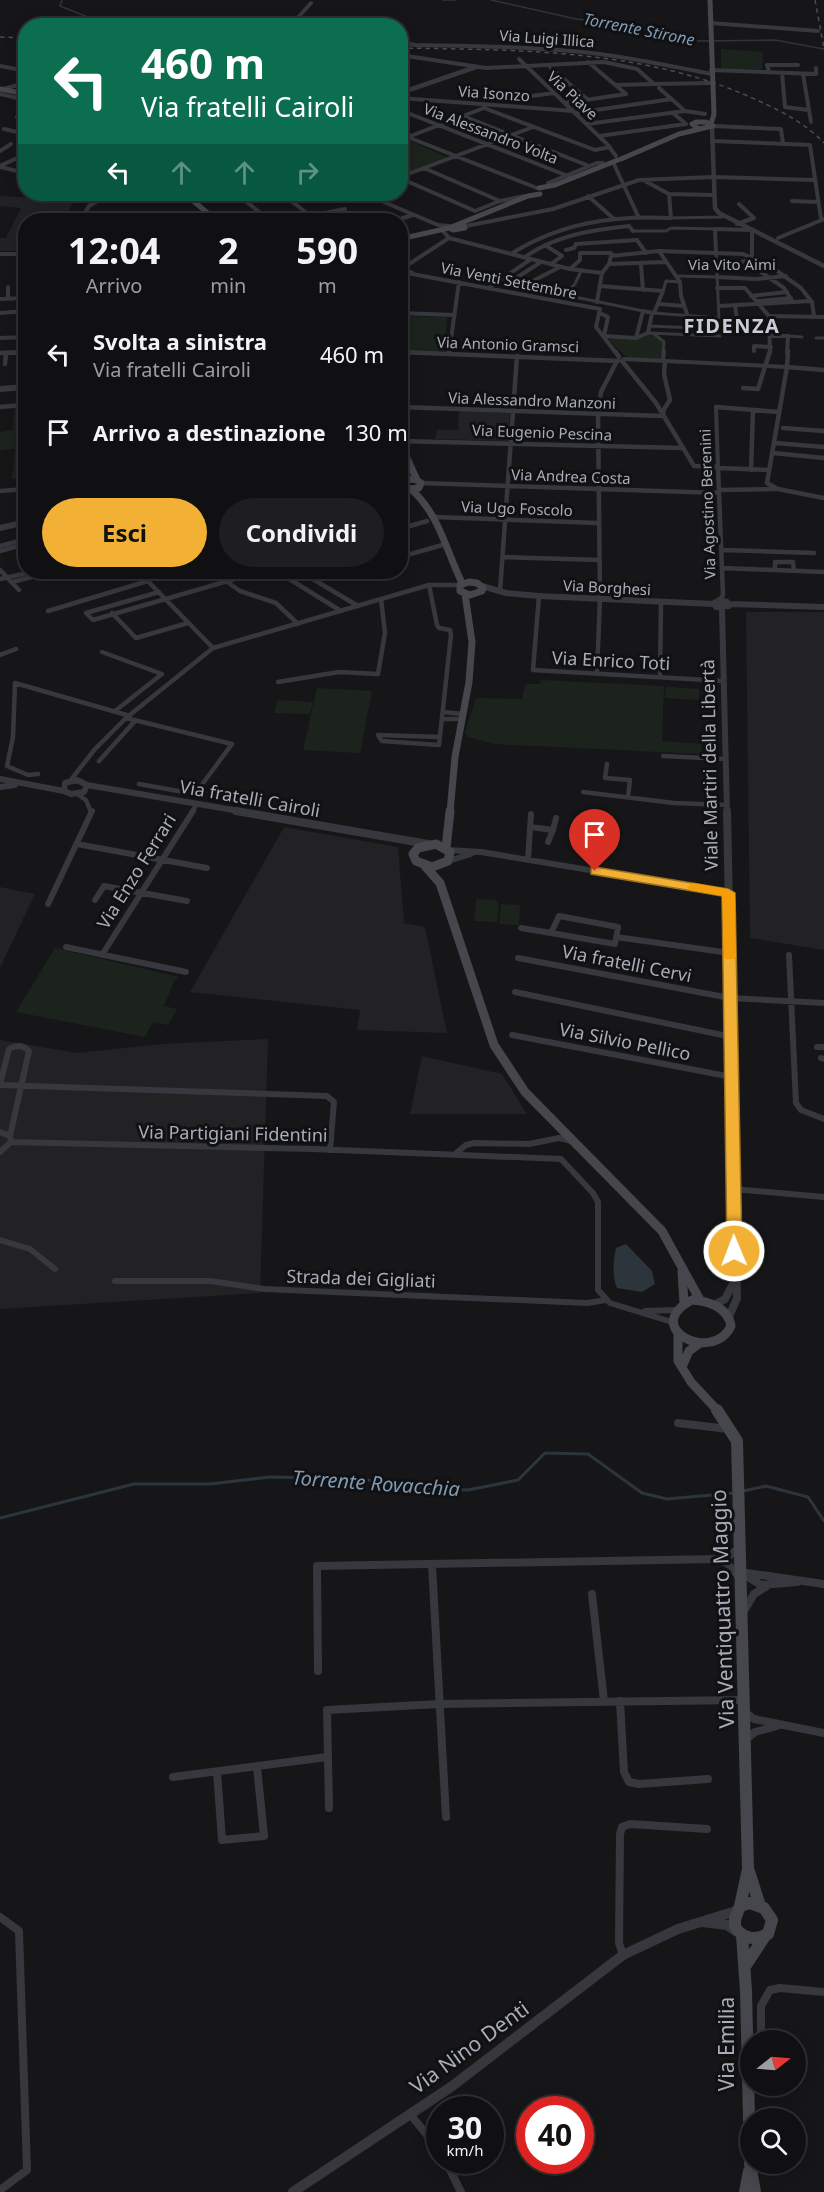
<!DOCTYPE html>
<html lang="it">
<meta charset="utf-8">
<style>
body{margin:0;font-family:"Noto Sans",sans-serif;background:#1e1e20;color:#f1f3f6;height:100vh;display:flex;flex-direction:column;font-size:22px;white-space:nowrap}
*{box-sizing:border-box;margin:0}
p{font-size:20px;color:#9c9d9f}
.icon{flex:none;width:33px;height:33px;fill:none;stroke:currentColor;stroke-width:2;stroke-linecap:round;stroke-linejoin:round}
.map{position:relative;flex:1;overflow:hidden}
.side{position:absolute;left:18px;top:213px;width:390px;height:366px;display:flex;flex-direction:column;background:#101012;border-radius:24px;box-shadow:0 3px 15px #0003,0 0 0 2px #303032}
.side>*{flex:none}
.banner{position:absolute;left:18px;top:18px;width:390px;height:183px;border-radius:24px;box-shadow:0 3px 15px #0003,0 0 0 2px #303032;background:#0b6e4f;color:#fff;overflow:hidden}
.needle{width:39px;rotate:73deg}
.controls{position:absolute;left:740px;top:2030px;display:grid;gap:12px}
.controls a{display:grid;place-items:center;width:66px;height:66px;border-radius:50%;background:#101012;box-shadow:0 3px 15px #0003,0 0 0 2px #303032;font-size:30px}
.speed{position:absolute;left:426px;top:2096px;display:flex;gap:12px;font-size:30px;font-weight:700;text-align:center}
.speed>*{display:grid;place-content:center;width:78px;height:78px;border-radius:50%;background:#101012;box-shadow:0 3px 15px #0003,0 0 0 2px #303032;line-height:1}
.speed small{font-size:15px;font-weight:400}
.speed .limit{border:9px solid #d22;background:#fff;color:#111}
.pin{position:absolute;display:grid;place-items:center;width:51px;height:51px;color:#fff;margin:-62px -26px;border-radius:50% 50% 50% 0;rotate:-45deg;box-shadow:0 0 6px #0007}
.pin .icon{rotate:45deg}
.me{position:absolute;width:66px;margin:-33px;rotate:359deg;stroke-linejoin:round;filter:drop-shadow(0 0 4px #0008)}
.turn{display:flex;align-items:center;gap:21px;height:126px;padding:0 24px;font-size:27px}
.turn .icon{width:78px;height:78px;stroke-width:2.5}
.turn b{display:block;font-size:42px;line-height:51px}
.lanes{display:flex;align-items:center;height:57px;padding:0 24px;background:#0003;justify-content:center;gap:30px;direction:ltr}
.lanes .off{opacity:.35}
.eta{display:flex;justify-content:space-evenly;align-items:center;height:102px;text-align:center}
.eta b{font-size:36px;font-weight:700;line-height:42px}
.button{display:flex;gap:12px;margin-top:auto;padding:12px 24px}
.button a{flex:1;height:69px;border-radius:36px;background:#f2b134;color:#111;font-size:24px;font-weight:700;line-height:69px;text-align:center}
.button a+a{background:#1e1e20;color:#f1f3f6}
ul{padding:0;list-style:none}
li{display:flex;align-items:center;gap:18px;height:78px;padding:0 24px}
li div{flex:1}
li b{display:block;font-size:22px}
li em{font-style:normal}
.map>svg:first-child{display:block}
</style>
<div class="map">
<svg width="824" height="2192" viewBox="0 0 824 2192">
<rect width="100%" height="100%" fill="#161618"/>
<path fill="#222225" d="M0,196L75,200L63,220H26L25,251H0V238H6L21,208L0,206Z
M459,411L510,413L508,441L435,439L437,430H458Z
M746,612H824V950L750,938Z
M284,827L398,847L404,923L425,927L447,1033L357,1030L360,1010L190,992Z
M0,887L35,894L0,968Z
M268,1039L260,1293L0,1309V1040L77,1053L163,1044Z
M422,1056L502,1074L527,1114H410Z"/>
<path fill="#1c231d" d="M721,49L763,52L762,69H721Z
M401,137L447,157L401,175Z
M401,316L447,317L444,351L401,350Z
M652,334L664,342L663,360C631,359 630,364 609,339H638Z
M24,403L25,478L12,479L15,449L0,450V432L13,430L14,408H23Z
M541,680L664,686L662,741L701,744V754L495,744L468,737L465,732L476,698L522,699L525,684H540Z
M666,687L699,689V700L665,698Z
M317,688L372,691L360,753L303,750Z
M277,700L313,702L310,714L274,713Z
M476,899L495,900L499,904L497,922L474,921Z
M501,904L520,905L519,925L499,924Z
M55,948L179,977L174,981L164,1006L177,1009L168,1025L153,1022L145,1037L16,1012Z"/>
<path fill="#2c353c" d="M626,1244L652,1271L655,1284L642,1292L617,1288C612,1277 613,1260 616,1248Z"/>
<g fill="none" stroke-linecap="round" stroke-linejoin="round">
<path stroke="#2c353c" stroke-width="1.5" d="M62,0L60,6L95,20L132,26
M443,0H456
M491,0L576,19L619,24L699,41L775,40L824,49"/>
<path stroke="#2c353c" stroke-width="3" d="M743,1491L766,1486L808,1497L824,1521
M0,1518L134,1484H210L270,1477L361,1479L424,1489L468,1490L518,1480L545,1453L588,1454L642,1493L667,1499L734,1493"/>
<path stroke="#37383d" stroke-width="3" d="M671,218L723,217
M633,231H666L671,228L715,229
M677,276L717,277
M516,282L531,288L643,311
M663,291L666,281L680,282
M563,295L575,284L581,271
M654,313L719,318L716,253
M649,326L720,329
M648,333L720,336
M653,333L664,342L663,353
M788,336L802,337
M816,338H824"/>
<path stroke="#37383d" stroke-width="4" d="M624,359L787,367
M663,361L664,351
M716,407L718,467"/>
<path stroke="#37383d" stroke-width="4" d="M311,3L293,23L311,26
M710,23L818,31
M26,42L19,43L26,44
M400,42L415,45C467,46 519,46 571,51C619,55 665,65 712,74
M400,55L486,68L604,62L637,69L654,84L712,83
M519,59L607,144L616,156
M588,62L626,94
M0,66L26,71
M550,67L588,100
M711,70L816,74V68
M769,71L767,65H798
M782,73L785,107L808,110
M803,74L811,122
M616,85L654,84
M659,88L685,111
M3,89L26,83
M0,94L26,100
M400,98L573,111
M516,98L554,93
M565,103L626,94
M400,110L573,178
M575,113L672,99
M463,116L589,166
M17,117L26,112
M587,124L685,111L705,114
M713,126L781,129L783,144
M4,129L26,134
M400,134L537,188
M599,136L686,124L673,113
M408,137L484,108L595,150L610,147
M712,141L810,145L821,219
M0,151L11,144
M613,162L638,216
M0,166L26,154
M0,167L26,173
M424,168L500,201
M400,177L533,127
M400,178L475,211L500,201L525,196
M548,183L597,163H603
M237,194L269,220
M282,194L316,220
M365,194L438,225L449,226
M669,194L714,195
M588,196L613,218
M193,200L223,194
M792,201L818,202
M310,216L345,209
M81,220L89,206L109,194
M187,220L210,215
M397,220L413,215
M737,224L754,218L739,204
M466,226L553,209L639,180L713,177L814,180
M443,231L449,238L570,269L602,273
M752,231V256
M778,238L824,219
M576,244L637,240L646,253
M545,245L562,256L551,264
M566,250L574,248L576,244
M659,251L680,282L681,296L688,317
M716,253L715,229L750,230
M0,254H26
M511,254C560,223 613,215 671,218L669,194L645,181
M525,257C556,235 592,230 629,226L633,231
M745,261L784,288L793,302
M609,264L666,262
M641,265L643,290
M403,268L449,238
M570,269L580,260V253H610L613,255
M736,270L735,263L747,261
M412,274L600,309L596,327L616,353
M717,277L756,279L786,276
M400,278L413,273L401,268
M513,280L541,262
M523,286L560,267
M600,286L663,291L654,313L643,311L636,338
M8,287V299
M19,287V298
M489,288L531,259
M717,288H745L769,316
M751,296L787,292
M0,299L26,298
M758,301L791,298
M597,302L602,273L609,264L611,256L659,251L743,254L770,266L801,288L812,302L814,316
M659,304L684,306
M719,306L811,301
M735,306L737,319
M0,313L26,311
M400,313L455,315
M600,313L608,317L604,336
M769,316L824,317
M769,316L770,353
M604,336L636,338L648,333L652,313
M770,336H788L787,353
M0,338L26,337
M754,351V346L771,347
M400,352L422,353
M2,353L26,352
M449,353L459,282"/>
<path stroke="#37383d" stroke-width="4.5" d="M615,351L619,357
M400,352L618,361
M0,353L26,352
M449,354V351
M622,361L656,403L694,466L718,467L723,595L720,600
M18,363L19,352
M5,364L6,353
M787,367L824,370
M743,388L758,389L770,351
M0,407L23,405
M400,407L663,416L664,409L670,400L664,374L665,361
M716,407L779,412
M783,428L824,431
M400,441L682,448
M775,443L824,447
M773,453L824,458
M718,468L769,470
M751,470L753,410
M421,483L719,493
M767,483L787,367L788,351
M767,483L778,489L824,498
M719,490L775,489
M0,491L26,489
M435,517L598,523
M400,529L427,521
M0,546L26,539
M722,550L814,553
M0,551L26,544
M400,557L446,544
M503,557L599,560
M722,568L824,572
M0,570L19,590
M775,570V562H793L794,571
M139,572L213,648
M278,572L341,611
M301,572L358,606
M338,575L350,572
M0,579L32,572
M226,581L240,591L276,603L298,624
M12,582L51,572
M429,585L437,625L439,628L450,630L451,635L439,745L382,741L378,735L440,737
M500,591L517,356
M159,592L86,613L93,620L259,572
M539,596L533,670L724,681
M48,611L148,581
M112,613L136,638L188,623
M102,652L162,674L115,711
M0,655L16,649
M597,673L600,598L598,414L601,392L617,361
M660,676L661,602
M278,682L339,672L378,674L385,633L381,599
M444,712L462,714
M126,718L232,744L195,794L139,784
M443,719H461
M663,756L725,759
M99,761L135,721
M607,764L605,778L630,780L628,797
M38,774L28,775L7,766L13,737L15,683L130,716
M70,781L95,749L126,718L213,648L429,585H460
M583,792L674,803L727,805
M77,794L86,800L91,812
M192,812L197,804"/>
<path stroke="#37383d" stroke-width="6" d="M530,827L553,830L556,818
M548,842L553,830
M77,844L207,868
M448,850L481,852L728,893
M528,860L531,814
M448,861L471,854
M95,900L104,886L187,901
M48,904L92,811
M559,916L618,927L615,944L551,933Z
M521,928L551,933
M616,937L730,953
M66,947L186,972
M102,955L193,811
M789,955L796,1103L801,1110L824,1119
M518,958L730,998L824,1003
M515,992L732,1037
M512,1035L732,1077
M817,1047H824
M821,1058L824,1059
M0,1084L9,1049C16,1045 23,1045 29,1051L10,1136L11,1142L0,1152
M0,1085L327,1096L334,1102L330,1150
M0,1132L10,1136
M11,1142L312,1149L561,1159L593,1193L598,1202V1290L610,1303L672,1322
M455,1154L466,1145L474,1143L529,1144L559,1138L572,1141
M733,1189L824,1197
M0,1240L30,1249L55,1269
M115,1281H210L264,1289L587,1303L606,1300
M645,1311L675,1310"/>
<path stroke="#37383d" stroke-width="8" d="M678,1423L728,1429
M717,1559L727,1563L739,1577
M432,1565L446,1817
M740,1572L824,1584
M740,1572L761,1585L797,1582
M592,1594L604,1701
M744,1611L754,1594L767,1586
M318,1671L317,1566L717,1559L730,1555L740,1547
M620,1701L624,1772L629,1782L639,1784L708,1779
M744,1711L754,1719L824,1733
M746,1739L755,1732L777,1726
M217,1772L222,1840L264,1836L257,1767
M173,1777L327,1757
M329,1808L327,1710L439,1704L744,1700
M0,1917L19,1931L27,2170L0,2190
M623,1955L619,1943L620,1834L622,1827L630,1824L707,1829
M761,2040V2006L770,1990L780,1988L824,1992
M410,2114L440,2151
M445,2160L461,2192"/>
<path stroke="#37383d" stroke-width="4.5" d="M400,93L476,67
M712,127L715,208L719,213L824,266"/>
<path stroke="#37383d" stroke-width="6" d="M0,389L26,387
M0,528L26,522
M482,586L506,593L539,596L713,604
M720,600L727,602L729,606L716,607L714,603Z
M729,604L824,607
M722,609L727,812
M0,779L64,791
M77,780L87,785L84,792L71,794L64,791L65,783Z
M87,785L245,812
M0,787L15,785"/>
<path stroke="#37383d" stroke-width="8" d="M236,811L428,844
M727,811L737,1298L729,1317
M716,1304L725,1299L735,1280"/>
<path stroke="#37383d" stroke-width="10" d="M702,1922L727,1925L736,1931
M293,2192L451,2087L623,1955L678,1929L736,1911"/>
<path stroke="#45474d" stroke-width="5" d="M710,0L714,114L711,124
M0,89L26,94
M696,122H706L713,126L699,129L692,124Z
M621,159L679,134L700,129
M539,188L555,185L618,160
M185,194L216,220
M462,223L465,228L453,230L449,228L528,196L540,194
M400,239L449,228"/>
<path stroke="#45474d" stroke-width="7" d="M400,443L417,480
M415,479L421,483L419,488L408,489L401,485L404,480Z
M411,489C439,514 446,550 462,583
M469,582L477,583L483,588L482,591L470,595L460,591V585Z
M450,812L455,757L469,682L472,642L465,594"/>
<path stroke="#45474d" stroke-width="9" d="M436,844L450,852L448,861L432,867L416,861L413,854L418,848Z
M446,848L450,811
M425,866L440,883L494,1045L525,1092L662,1231L700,1300
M682,1272L684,1303
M692,1300C708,1301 728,1307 731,1326C712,1365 640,1327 692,1300Z
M678,1333V1361L691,1382L718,1411
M682,1367L689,1351L700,1343"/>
<path stroke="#45474d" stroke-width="12" d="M717,1410L737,1441L748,1869L740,1906
M749,1871L760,1906
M750,1903L764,1908L772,1920L768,1934C756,1941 743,1939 735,1927V1919L740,1906Z
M742,1935L746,1991L750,2160
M746,1965L765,1936
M750,2163L755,2192
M745,2192L749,2171"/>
<path stroke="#4a4c52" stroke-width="1.5" stroke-dasharray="4.5 4" stroke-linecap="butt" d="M815,0L824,48
M0,37L26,38
M400,48C522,50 647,49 759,101C783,112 806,124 824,143"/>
</g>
<path fill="#f2b134" stroke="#9d7322" stroke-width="1.5" d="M595,867L728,889L735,893L742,1251L740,1255L734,1257L727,1251L722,896L591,874V868Z"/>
<path fill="#f59e0b" d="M693,883L728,889L735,893L736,956L735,959H726L724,956L722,896L689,890L687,887Z"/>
<g text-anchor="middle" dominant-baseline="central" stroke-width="6" stroke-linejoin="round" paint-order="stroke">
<g font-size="15" fill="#a8adb8" stroke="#111113">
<text transform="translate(547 38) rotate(4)">Via Luigi Illica</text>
<text transform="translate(494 93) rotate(4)">Via Isonzo</text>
<text transform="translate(573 95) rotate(43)">Via Piave</text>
<text transform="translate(491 133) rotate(21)">Via Alessandro Volta</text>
<text x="732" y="264">Via Vito Aimi</text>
<text transform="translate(509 280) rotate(11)">Via Venti Settembre</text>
<text transform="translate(508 344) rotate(2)">Via Antonio Gramsci</text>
<text transform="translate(532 400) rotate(2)">Via Alessandro Manzoni</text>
<text transform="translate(542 432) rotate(2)">Via Eugenio Pescina</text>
<text transform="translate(571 476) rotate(2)">Via Andrea Costa</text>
<text transform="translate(707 504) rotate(-92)">Via Agostino Berenini</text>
<text transform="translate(517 508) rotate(2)">Via Ugo Foscolo</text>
<text transform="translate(607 587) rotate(3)">Via Borghesi</text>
</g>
<g font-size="16" font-style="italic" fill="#7f9bb3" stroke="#111113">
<text transform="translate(639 29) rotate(11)">Torrente Stirone</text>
</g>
<g font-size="18" fill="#a8adb8" stroke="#111113">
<text transform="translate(611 660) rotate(3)">Via Enrico Toti</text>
<text transform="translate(709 765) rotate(-91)">Viale Martiri della Libertà</text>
<text transform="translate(250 798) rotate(10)">Via fratelli Cairoli</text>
<text transform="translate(136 871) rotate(-58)">Via Enzo Ferrari</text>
<text transform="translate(627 963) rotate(11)">Via fratelli Cervi</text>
<text transform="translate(625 1041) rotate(11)">Via Silvio Pellico</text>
<text transform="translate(233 1133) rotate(1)">Via Partigiani Fidentini</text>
<text transform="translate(361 1278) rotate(2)">Strada dei Gigliati</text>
</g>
<g font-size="20" font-weight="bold" letter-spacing="1.5" fill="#c9ccd4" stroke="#111113">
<text x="732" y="325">FIDENZA</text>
</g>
<g font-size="20" font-style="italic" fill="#7f9bb3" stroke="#111113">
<text transform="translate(376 1483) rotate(4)">Torrente Rovacchia</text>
</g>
<g font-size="21" fill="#a8adb8" stroke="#111113">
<text transform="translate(722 1609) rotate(-92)">Via Ventiquattro Maggio</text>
<text transform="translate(726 2044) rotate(-90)">Via Emilia</text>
<text transform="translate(469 2047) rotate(-36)">Via Nino Denti</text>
</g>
</g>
</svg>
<div class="controls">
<a><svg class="needle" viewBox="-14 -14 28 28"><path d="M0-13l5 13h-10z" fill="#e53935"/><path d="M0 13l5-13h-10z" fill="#9c9d9f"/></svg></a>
<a><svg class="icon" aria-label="search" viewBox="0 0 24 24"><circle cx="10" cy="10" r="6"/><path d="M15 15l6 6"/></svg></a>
</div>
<div class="speed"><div>30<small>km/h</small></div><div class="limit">40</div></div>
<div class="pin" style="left:595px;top:871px;background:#d93025"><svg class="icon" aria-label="arrive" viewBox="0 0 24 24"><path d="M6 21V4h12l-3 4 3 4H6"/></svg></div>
<svg class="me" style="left:734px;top:1251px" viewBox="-20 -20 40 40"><circle r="17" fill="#f2b134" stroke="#fff" stroke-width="3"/><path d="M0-11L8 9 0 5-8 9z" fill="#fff"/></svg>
<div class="banner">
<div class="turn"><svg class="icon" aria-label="left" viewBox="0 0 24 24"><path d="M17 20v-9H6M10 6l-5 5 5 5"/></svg><div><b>460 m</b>Via fratelli Cairoli</div></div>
<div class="lanes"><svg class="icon" aria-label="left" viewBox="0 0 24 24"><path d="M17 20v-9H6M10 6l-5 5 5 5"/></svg><svg class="icon off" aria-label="ahead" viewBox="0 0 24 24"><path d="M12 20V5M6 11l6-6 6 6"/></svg><svg class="icon off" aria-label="ahead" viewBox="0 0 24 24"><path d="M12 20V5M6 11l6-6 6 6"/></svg><svg class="icon off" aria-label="right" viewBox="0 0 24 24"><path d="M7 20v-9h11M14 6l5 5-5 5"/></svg></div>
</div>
<section class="side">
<div class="eta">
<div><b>12:04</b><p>Arrivo</p></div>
<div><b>2</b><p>min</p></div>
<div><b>590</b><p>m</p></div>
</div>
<ul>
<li><svg class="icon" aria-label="left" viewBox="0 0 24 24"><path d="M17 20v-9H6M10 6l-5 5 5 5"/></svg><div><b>Svolta a sinistra</b><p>Via fratelli Cairoli</p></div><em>460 m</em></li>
<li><svg class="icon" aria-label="arrive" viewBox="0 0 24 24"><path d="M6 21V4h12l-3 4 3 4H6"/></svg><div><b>Arrivo a destinazione</b></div><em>130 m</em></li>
</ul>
<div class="button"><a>Esci</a><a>Condividi</a></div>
</section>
</div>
